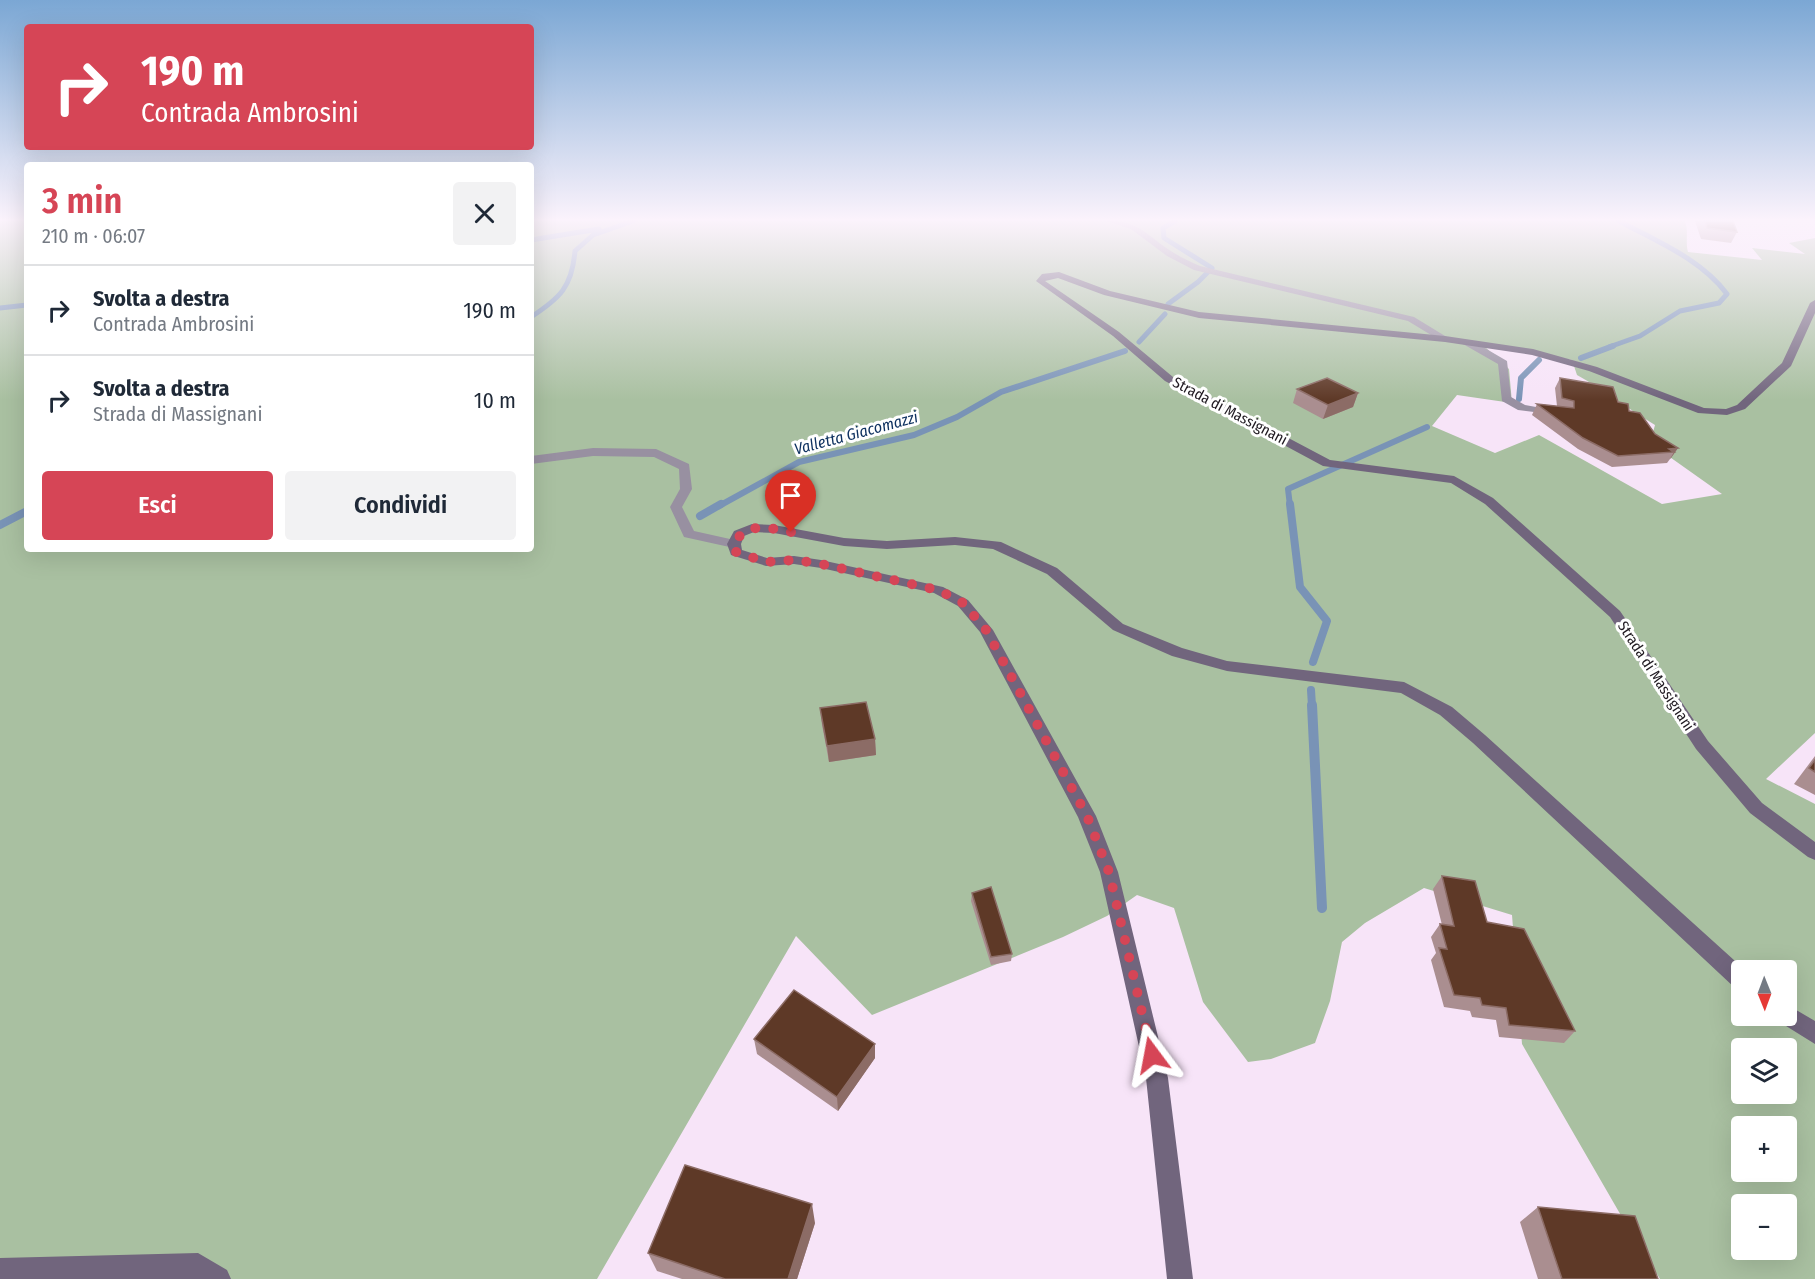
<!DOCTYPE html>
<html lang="it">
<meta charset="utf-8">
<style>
body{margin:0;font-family:"Fira Sans Condensed",sans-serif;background:#f2f2f3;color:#1f2937;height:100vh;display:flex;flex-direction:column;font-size:22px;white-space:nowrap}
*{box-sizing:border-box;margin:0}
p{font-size:20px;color:#747a83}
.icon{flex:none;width:33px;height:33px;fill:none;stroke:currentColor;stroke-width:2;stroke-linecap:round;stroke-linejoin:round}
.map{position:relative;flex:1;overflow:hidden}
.drawer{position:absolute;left:24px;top:162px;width:510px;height:390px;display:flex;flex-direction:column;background:#fff;border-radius:6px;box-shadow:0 6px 24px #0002}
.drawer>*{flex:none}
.hud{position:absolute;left:24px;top:24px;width:510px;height:126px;border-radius:6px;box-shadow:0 6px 24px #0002;background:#d64556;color:#fff;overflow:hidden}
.needle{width:39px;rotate:179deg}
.buttons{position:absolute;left:1731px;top:960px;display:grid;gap:12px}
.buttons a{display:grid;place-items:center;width:66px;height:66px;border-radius:6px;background:#fff;box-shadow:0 6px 24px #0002;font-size:30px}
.pin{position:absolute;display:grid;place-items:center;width:51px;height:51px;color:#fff;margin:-62px -26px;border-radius:50% 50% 50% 0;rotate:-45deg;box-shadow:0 0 6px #0007}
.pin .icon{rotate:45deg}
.me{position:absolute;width:66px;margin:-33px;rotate:347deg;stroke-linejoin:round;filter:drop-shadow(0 0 4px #0008)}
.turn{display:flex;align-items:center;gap:21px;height:126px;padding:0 18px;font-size:27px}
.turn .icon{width:78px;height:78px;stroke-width:2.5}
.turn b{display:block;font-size:42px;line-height:51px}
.round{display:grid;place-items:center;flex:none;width:63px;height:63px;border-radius:6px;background:#f2f2f3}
.head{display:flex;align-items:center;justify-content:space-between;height:102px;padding:0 18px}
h1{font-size:36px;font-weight:600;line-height:45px;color:#d64556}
.cta{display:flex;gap:12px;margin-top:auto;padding:12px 18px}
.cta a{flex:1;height:69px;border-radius:6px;background:#d64556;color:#fff;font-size:24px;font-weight:600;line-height:69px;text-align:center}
.cta a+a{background:#f2f2f3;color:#1f2937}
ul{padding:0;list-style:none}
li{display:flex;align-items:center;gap:18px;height:90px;padding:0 18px;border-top:2px solid #e0e1e3}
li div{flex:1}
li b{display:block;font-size:22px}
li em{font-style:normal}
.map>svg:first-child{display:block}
</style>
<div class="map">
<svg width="1815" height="1279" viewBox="0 0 1815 1279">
<rect width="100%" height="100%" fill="#f7e4f8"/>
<path fill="#a9c0a1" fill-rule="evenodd" d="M0,221H27V549H531V221H1685C1689,232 1685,241 1688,252L1762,260L1752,248L1805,254L1789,243L1815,238V733L1766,779L1815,804V1279H1660L1619,1212L1522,1044L1512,915L1424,888L1365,923L1342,942L1330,1001L1315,1043L1271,1059L1248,1062L1203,1002L1174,908L1137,895L1107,916L1063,937L872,1015L796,936L597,1279H0ZM1482,344L1572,360L1577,375C1604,390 1628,409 1655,425L1650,443L1722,494L1662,504L1539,435L1495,453L1432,426L1457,395L1512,403L1509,369ZM1742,970H1786V1016H1742ZM1742,1048H1786V1094H1742ZM1742,1126H1786V1172H1742ZM1742,1204H1786V1250H1742Z"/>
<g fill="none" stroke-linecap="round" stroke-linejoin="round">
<path stroke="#7993b6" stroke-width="5" d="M531,240L599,229
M1168,304L1198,282L1212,268L1164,238L1163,228L1175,221
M0,308L27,305
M531,317C560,298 572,287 575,251L593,235L633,221
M1139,342L1165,314
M1609,347L1640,336L1680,311L1719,303L1727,294C1701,259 1656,241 1619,221"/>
<path stroke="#7993b6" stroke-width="6" d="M1581,358L1613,346
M1519,399L1521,378L1539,360
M719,506L799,462L914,435L957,417L1001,392L1125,351
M1290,506L1288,489L1427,427"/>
<path stroke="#7993b6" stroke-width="8" d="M1290,504L1300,587L1327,621L1313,662
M700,516L721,504
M0,525L27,511
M1311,690L1312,706"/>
<path stroke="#7993b6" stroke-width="10" d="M1312,705L1322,908"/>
<path fill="#9890a1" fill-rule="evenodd" d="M1106,221C1142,221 1146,236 1174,253C1182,258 1191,262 1200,266L1414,317L1450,339L1441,341L1408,321L1194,270L1167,256L1131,229Z
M1463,340H1471L1507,361L1511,397L1525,405L1558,411V415L1518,410L1502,401L1498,364L1463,344Z
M593,448L656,449L689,464L692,489L682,507L694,531L739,541L741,544L734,548L684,537L670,507L680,489L679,469L654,457L593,456L531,464V456Z"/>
<path fill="#71657d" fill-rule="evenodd" d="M1059,272L1110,291L1199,312L1445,336L1533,349L1597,367L1704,408L1726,409L1737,405L1782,363L1810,303L1815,300V313L1791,366L1745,409L1727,415L1698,413L1589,371L1532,355L1445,342L1199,318L1104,295L1058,278L1045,281L1119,332L1173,377L1330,460L1454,476L1493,498L1620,611L1708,741L1762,803L1815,842V860L1808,857L1750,813L1696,749L1610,617L1485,504L1451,483L1323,466L1165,381L1113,336L1036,281L1042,274Z
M752,524L774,525L844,538L887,541L955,537L1001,542L1057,568L1123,624L1182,648L1227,661L1404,682L1452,707L1485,735L1745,970H1742V990L1735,988L1473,743L1440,715L1401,693L1227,671L1172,656L1113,630L1047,574L993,549L955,545L887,549L844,546L774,533L754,532L744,536L741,544L742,550L767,558L794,556L821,560L943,587L968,600L993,630L1096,816L1118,872L1168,1078L1193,1279H1167L1146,1078L1100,872L1078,817L980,632L958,606L934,593L821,568L794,564L766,566L731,555L727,544L734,531Z
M1786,1004L1815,1021V1044L1778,1021L1776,1016H1786Z
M198,1253L227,1270L231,1279H0V1258Z"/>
</g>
<path fill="#aa8e90" d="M1695,221H1733L1737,232L1731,243L1701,239Z
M1560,378L1618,402L1629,411L1655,434L1678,448L1671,458L1670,459L1667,463L1612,467L1578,449L1532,415L1537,404L1557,406L1555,388Z
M1297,389L1358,393L1353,407L1323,419L1293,403Z
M820,708L875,739L876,755L829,762L822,725Z
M1815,756V795L1794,784Z
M1442,876L1487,922L1575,1031L1564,1043L1499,1037L1496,1020L1472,1017L1470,1011L1444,1007L1431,960L1436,953L1431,937L1440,924L1442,925L1433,889Z
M972,893L1012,954L1011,961L991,965L971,901Z
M754,1039L875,1044V1058L838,1111L757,1054Z
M1538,1207L1658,1279H1538L1520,1222Z
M815,1223L797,1279H682L657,1271L648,1253Z"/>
<path fill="#8c6c66" d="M1358,393L1353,407L1323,419L1328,405Z
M1678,448L1671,458L1670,459L1674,452L1669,449Z
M875,739L876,755L829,762L827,746Z
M875,1044V1058L838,1111L837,1097Z
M812,1204L815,1223L797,1279H788Z"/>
<path fill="#5e3927" stroke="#8c6c66" stroke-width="1.5" d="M1705,221H1733L1737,232L1707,228Z
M1327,378L1358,393L1328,405L1297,389Z
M1560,378L1613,387L1618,402L1628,404L1629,411L1640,413L1655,434L1678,448L1669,449L1674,452L1618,456L1583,438L1537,404L1574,408V401L1562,398Z
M866,702L875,739L827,746L820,708Z
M1815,760V772L1809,768Z
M1442,876L1475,881L1487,922L1524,929L1575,1031L1509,1025L1506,1008L1482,1005L1480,998L1454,995L1439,948L1447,949L1440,924L1454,926Z
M991,887L1012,954L991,957L972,893Z
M794,990L875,1044L837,1097L754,1039Z
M685,1165L812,1204L788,1279H725L648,1253Z
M1538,1207L1635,1216L1658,1279H1562Z"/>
<linearGradient id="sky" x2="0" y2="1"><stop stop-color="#7ba7d4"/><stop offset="0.55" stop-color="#fbf3fc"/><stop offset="1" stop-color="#fbf3fc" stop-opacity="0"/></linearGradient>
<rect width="1815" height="400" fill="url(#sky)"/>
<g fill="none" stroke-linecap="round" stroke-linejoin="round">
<path stroke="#d64556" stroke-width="10" stroke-dasharray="0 18" d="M791,532C770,528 746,521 734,544L736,552L766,562L794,560L821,564L938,590L963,603L986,630L1087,816L1109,872L1152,1055"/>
</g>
<g text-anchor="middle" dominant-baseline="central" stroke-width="6" stroke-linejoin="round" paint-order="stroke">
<g font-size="15" fill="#1f1920" stroke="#fff">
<text transform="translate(1230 411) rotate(28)">Strada di Massignani</text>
<text transform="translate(1656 676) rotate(57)">Strada di Massignani</text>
</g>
<g font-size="16" font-style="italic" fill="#0f3260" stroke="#fff">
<text transform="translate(856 433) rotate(-15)">Valletta Giacomazzi</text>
</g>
</g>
</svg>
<div class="buttons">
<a><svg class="needle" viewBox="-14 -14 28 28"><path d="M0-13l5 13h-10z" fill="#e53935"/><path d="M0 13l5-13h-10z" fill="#747a83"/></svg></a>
<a><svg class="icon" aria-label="layers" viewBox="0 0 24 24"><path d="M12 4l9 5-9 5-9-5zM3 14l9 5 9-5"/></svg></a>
<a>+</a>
<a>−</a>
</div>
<div class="pin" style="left:791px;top:532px;background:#d93025"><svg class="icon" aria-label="arrive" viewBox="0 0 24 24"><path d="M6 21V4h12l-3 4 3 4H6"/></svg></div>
<svg class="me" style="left:1152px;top:1055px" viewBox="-20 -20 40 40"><path d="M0-17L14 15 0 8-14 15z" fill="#d64556" stroke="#fff" stroke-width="4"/></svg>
<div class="hud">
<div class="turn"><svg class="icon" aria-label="right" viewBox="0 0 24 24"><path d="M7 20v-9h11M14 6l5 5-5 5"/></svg><div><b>190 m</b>Contrada Ambrosini</div></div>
</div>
<section class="drawer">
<div class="head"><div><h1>3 min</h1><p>210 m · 06:07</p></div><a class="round"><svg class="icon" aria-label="close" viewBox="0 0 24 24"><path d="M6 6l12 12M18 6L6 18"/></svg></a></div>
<ul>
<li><svg class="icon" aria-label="right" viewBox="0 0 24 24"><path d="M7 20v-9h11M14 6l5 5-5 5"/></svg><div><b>Svolta a destra</b><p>Contrada Ambrosini</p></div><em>190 m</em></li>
<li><svg class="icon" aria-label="right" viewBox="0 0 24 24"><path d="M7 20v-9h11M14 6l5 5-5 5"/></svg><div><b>Svolta a destra</b><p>Strada di Massignani</p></div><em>10 m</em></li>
</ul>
<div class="cta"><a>Esci</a><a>Condividi</a></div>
</section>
</div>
